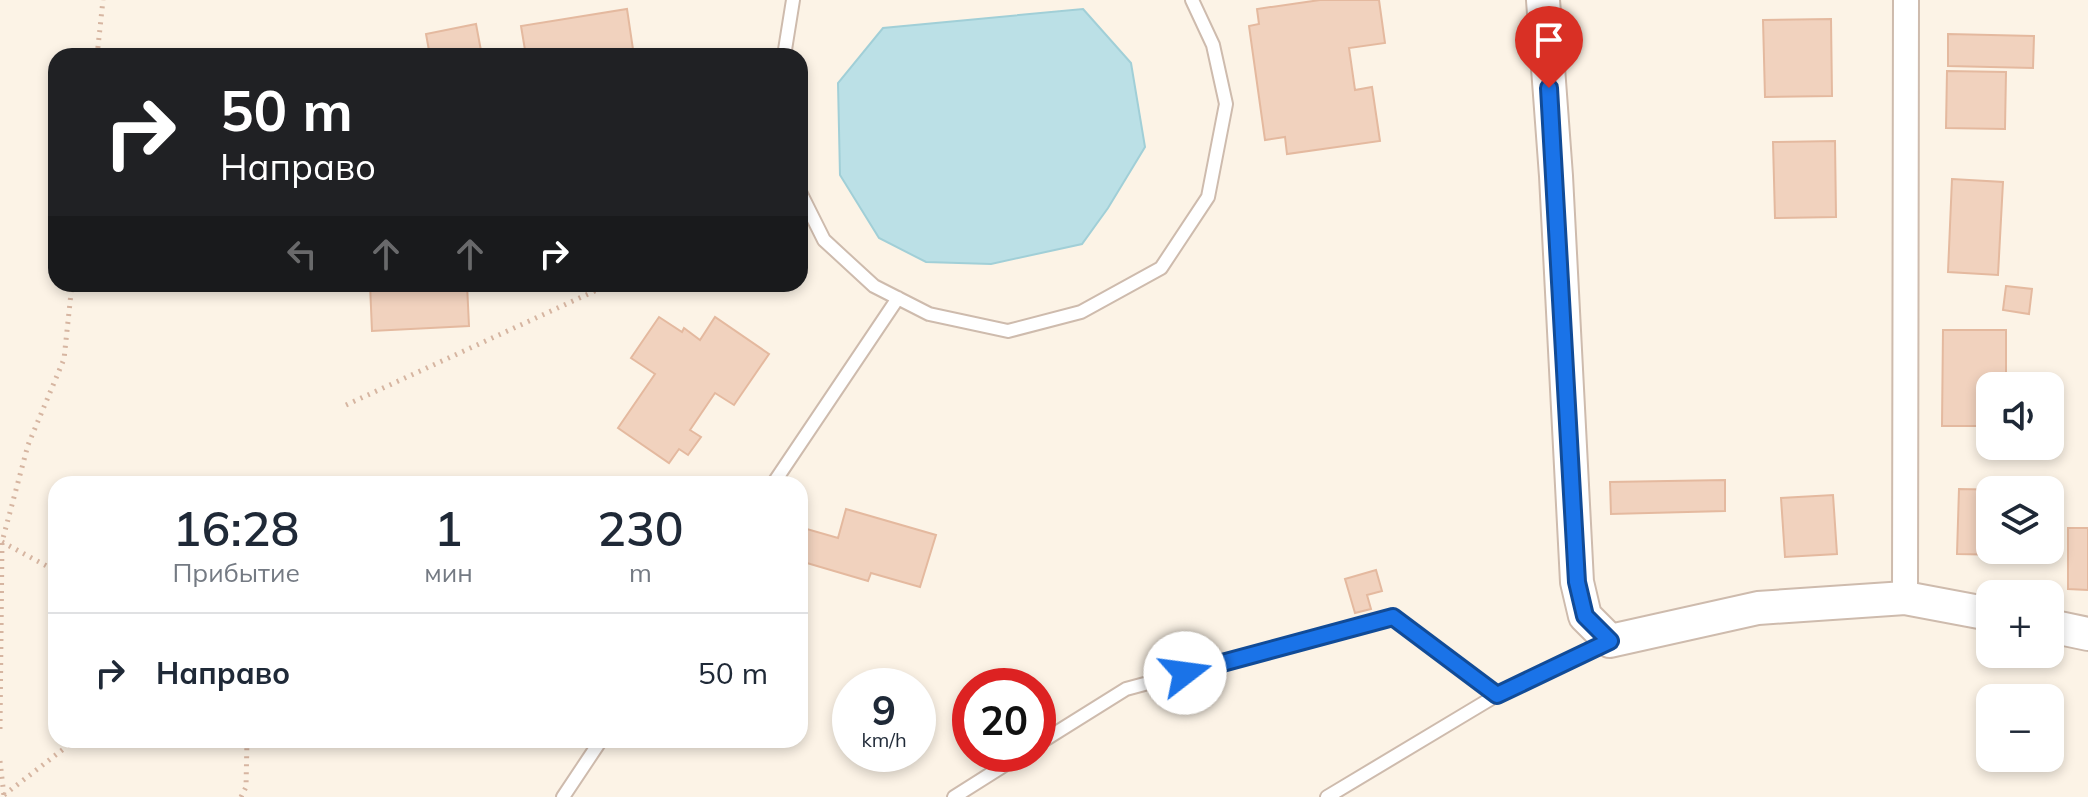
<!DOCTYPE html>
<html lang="ru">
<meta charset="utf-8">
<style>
body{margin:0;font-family:Mulish,sans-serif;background:#f2f2f3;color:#1f2937;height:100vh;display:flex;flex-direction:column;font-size:30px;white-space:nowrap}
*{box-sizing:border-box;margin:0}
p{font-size:26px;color:#747a83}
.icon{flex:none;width:44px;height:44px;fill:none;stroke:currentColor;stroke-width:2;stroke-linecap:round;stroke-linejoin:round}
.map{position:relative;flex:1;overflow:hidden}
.sheet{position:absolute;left:48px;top:476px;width:760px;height:272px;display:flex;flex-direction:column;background:#fff;border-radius:24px;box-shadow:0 4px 12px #0003}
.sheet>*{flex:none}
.banner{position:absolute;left:48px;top:48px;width:760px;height:244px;border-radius:24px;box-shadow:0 4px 12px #0003;background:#202124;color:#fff;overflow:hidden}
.tools{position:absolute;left:1976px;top:372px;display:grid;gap:16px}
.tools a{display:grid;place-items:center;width:88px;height:88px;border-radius:16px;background:#fff;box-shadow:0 4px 12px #0003;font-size:40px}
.speed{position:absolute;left:832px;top:668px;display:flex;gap:16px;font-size:40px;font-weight:700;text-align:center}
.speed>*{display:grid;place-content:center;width:104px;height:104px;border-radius:50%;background:#fff;box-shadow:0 4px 12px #0003;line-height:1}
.speed small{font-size:20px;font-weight:400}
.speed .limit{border:12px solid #d22;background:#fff;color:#111}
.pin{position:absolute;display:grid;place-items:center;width:68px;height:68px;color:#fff;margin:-82px -34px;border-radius:50% 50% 50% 0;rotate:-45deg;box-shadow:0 0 8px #0007}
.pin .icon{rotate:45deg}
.me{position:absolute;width:88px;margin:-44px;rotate:75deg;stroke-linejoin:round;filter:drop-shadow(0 0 6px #0008)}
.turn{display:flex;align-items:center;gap:28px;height:168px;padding:0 40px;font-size:36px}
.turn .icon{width:104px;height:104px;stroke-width:2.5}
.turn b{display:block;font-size:56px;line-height:68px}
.lanes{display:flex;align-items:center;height:76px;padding:0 40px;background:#0003;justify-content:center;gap:40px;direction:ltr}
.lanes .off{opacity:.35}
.eta{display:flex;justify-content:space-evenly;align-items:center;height:136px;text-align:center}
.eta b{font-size:48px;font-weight:600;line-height:56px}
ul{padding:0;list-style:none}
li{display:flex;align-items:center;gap:24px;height:120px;padding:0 40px;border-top:2px solid #e0e1e3}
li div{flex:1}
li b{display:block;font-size:30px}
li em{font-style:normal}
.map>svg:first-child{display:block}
</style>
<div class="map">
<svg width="2088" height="797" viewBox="0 0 2088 797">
<rect width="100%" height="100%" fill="#fcf3e6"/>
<path fill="#bbe0e6" stroke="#a1cfd7" stroke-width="2" d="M1083,9L1131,63L1145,147L1108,208L1082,244L991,264L926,262L879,238L840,175L838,83L883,28Z"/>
<path fill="#f1d2be" stroke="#e4b99f" stroke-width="2" d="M1320,0H1379L1385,43L1349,48L1355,90L1372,87L1380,141L1287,154L1285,137L1265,140L1249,26L1259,24L1257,9Z
M627,9L634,56H526L521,26Z
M1831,19L1832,96L1765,97L1763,20Z
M476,24L482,56H430L426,34Z
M1948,34L2034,36L2033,68L1948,66Z
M1947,71L2006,72L2005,129L1946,128Z
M1835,141L1836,217L1775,218L1773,142Z
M1952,179L2003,182L1998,275L1948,272Z
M370,284H467L469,326L372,331Z
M2006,286L2032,289L2029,314L2003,310Z
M659,317L682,332L684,328L700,340L715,317L769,354L734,405L715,393L690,430L701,437L688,455L679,449L669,463L618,428L655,374L631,358Z
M1943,330H2006V386H1990V426H1942Z
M1725,480V511L1611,514L1610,482Z
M1959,489L2008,490H1990V550H2007V555L1957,554Z
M1833,495L1837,554L1785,557L1781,498Z
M846,509L936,535L920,587L871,573L868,581L800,561V527L838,538Z
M2068,528H2088V590L2068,589Z
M1376,570L1382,591L1367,595L1371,609L1355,613L1345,579Z"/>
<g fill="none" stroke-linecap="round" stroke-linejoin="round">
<g stroke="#cebbad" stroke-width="16">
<path id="service" d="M784,56L793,0
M800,192L824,240L874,286L929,314L1008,331L1081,312L1161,268L1208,197L1226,104L1213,45L1192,0
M773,484L898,298
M1038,744L1126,689L1393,617L1497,695
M563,797L601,740
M954,797L1022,754
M1327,797L1497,695L1607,643"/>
</g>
<g stroke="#cebbad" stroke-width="28">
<path id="minor" d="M1905,598L1906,0"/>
</g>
<g stroke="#cebbad" stroke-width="36">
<path id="tertiary" d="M1543,0L1556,176L1577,582L1585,616L1610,641L1758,608L1905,598L1990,614
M2050,626L2088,634"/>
</g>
<path stroke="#d6b5a1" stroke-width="5" stroke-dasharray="2 6" stroke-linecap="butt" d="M97,56L103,0
M346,405L610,284
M2,542L56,571
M0,729L2,542L28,445L64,359L72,284
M0,761L4,796
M4,795L75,740
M241,797L246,787L247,740"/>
<use href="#service" stroke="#fff" stroke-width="12"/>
<use href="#minor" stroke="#fff" stroke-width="24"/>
<use href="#tertiary" stroke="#fff" stroke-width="32"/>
</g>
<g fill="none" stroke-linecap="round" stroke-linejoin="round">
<g stroke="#114b97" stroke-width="20">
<path id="route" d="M1185,673L1393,617L1497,695L1610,641L1585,616L1577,582L1549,88"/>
</g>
<use href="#route" stroke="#1a73e8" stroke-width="14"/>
</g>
</svg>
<div class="tools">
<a><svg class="icon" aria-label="sound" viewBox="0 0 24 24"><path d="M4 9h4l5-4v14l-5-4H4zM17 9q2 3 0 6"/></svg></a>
<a><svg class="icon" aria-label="layers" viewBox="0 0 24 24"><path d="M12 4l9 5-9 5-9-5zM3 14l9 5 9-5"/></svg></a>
<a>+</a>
<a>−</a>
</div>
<div class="speed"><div>9<small>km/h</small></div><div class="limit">20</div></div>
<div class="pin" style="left:1549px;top:88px;background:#d93025"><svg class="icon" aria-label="arrive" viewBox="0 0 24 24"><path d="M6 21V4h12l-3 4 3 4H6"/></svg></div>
<svg class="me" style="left:1185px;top:673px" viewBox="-20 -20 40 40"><circle r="19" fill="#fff"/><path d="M0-13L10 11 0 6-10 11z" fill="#1a73e8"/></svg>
<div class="banner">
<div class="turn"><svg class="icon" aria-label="right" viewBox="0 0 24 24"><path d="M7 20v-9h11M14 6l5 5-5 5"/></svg><div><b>50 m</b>Направо</div></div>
<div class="lanes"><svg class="icon off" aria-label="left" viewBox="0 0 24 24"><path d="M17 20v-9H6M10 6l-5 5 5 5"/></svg><svg class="icon off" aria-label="ahead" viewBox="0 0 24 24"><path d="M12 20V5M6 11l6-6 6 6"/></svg><svg class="icon off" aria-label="ahead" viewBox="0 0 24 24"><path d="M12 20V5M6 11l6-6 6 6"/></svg><svg class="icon" aria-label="right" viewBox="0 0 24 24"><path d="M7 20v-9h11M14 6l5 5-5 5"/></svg></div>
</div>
<section class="sheet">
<div class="eta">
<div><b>16:28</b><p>Прибытие</p></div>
<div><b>1</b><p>мин</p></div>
<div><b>230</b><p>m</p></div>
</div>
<ul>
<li><svg class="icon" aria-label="right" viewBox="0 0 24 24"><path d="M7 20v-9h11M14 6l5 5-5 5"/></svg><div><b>Направо</b></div><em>50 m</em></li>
</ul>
</section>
</div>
